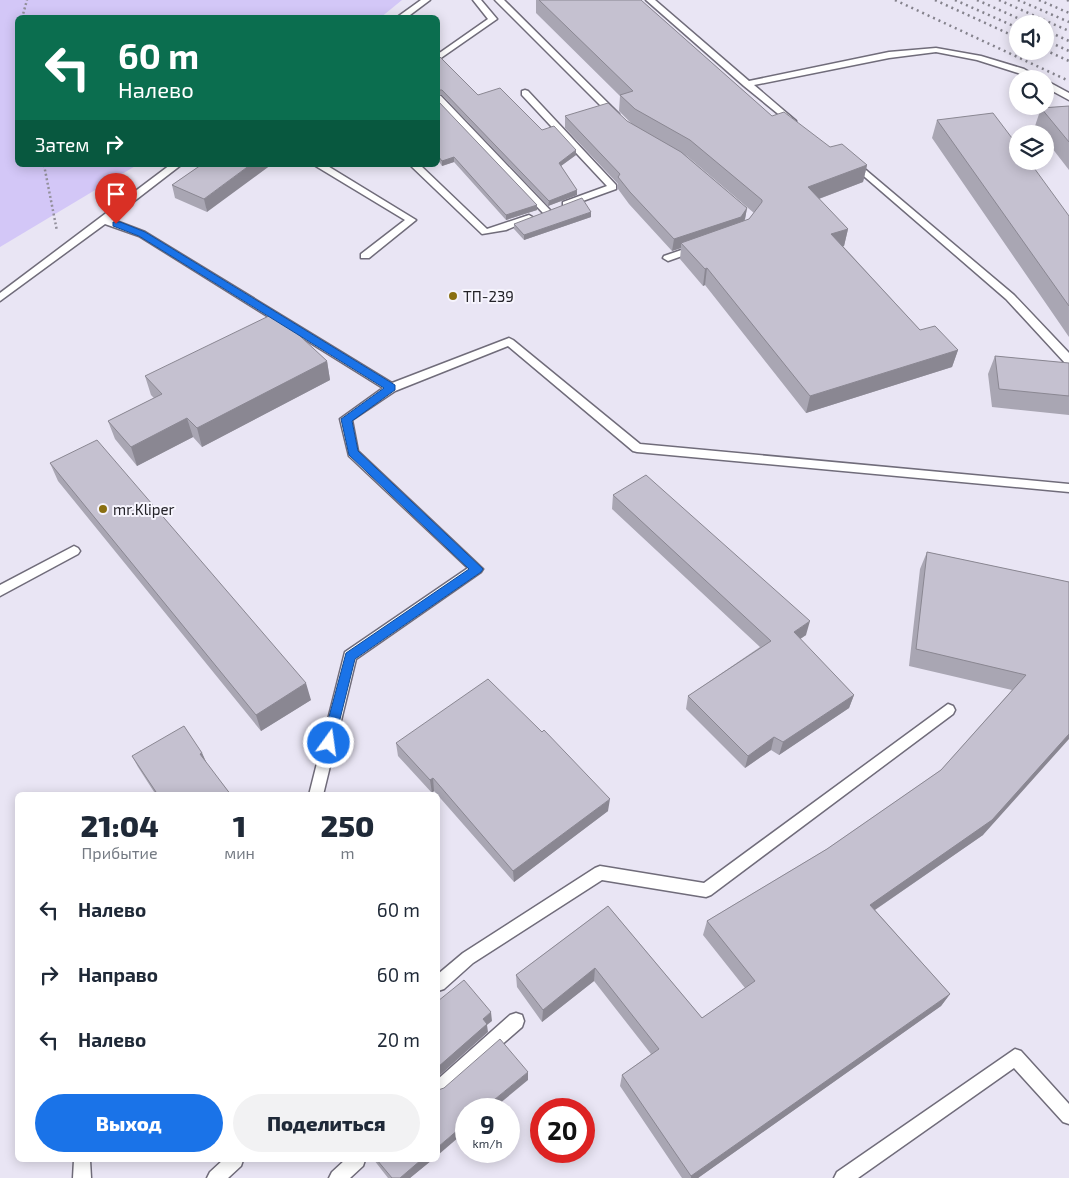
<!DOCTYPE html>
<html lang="ru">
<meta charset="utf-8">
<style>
body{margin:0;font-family:"Exo 2",sans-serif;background:#f2f2f3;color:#1f2937;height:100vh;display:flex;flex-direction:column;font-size:19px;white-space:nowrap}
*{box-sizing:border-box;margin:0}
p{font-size:16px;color:#747a83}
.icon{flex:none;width:28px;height:28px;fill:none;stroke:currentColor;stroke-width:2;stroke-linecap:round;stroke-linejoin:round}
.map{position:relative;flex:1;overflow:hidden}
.side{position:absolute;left:15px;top:792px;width:425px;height:370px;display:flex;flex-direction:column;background:#fff;border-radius:8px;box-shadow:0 2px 12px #0003}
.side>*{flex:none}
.banner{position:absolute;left:15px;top:15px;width:425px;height:152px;border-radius:8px;box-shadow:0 2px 12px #0003;background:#0b6e4f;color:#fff;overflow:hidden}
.buttons{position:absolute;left:1009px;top:15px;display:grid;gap:10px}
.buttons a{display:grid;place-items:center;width:45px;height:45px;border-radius:50%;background:#fff;box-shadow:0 2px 12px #0003;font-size:25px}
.speed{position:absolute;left:455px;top:1098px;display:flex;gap:10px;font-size:25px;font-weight:700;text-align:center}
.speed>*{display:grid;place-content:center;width:65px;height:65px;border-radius:50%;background:#fff;box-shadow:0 2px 12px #0003;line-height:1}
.speed small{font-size:12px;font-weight:400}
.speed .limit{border:8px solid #d22;background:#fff;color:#111}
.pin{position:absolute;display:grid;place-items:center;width:42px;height:42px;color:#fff;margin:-51px -21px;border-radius:50% 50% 50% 0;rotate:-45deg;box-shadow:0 0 5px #0007}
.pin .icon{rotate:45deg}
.me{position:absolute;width:55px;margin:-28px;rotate:14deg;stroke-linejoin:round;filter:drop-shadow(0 0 4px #0008)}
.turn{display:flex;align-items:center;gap:18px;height:105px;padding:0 20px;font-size:22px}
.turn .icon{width:65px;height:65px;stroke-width:2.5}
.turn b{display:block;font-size:35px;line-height:42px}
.then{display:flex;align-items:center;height:48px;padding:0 20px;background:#0003;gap:10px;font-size:19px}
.eta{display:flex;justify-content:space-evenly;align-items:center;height:85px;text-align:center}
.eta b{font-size:30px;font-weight:800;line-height:35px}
.cta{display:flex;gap:10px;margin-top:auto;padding:10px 20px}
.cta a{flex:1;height:58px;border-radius:30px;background:#1a73e8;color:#fff;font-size:20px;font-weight:800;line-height:58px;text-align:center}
.cta a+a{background:#f2f2f3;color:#1f2937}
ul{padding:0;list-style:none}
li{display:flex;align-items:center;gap:15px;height:65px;padding:0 20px}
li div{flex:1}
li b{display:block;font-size:19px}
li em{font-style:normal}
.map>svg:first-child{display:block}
</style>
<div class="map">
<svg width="1069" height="1178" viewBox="0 0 1069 1178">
<rect width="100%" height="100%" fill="#e9e5f4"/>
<path fill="#d3c7f7" d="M0,0H402L380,18H18V165H137L0,247Z"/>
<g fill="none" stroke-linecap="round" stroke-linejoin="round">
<g stroke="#706c7a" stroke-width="3">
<path id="lane" d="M421,0H430L406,18H396Z
M473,0H481L497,19L438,60V54L488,19Z
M495,0H504L619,114V118H613Z
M646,0H655L749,81L889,52L936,48L981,56L1024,69L1041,79H1030L1018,73L977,60L936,52L889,58L754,85L796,121V125L793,126L744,86Z
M1045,80L1069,93V100L1045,87Z
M525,90L528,91L616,185V189L569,206H563V202L607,186L522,95V91Z
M438,95L441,96L550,210V214H544L438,103Z
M854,160L1014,295L1069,353V364L1065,363L1006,299L851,165V161Z
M170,165H181L111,219L145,232L392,383L509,338L513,340L640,444L1069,484V492L637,452L633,451L508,346L395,391L352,420L358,451L483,569L481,572L356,659L323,795H309L345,652L468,568L349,456L340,419L383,388L139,236L105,224L0,301V293Z
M314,165H326L416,220L369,258H361V254L405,220Z
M410,165H420L487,229L529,215L534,218L506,230L482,234Z
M696,245L701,248L699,250L668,261L663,258L664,256Z
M74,546L78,548L80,551L78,554L0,596V585Z
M948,704L953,706L955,710L953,714L711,895L706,897L602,880L473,963L444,989L438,991V974L463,953L595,868L600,866L704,883Z
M516,1013L522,1015L524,1021L522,1027L444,1095L438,1097V1079L510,1015Z
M1015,1049L1021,1051L1069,1104V1124L1063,1122L1014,1068L858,1178H834L837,1172Z
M74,1160H90L91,1178H73Z
M223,1160H243L241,1166L228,1178H207L210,1172Z
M345,1160H365L363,1166L350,1178H329L332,1172Z"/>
</g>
<path stroke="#93909b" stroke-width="2.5" stroke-dasharray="2 2.5" stroke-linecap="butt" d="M22,18L27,0
M44,165L57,231"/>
<use href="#lane" fill="#fff" fill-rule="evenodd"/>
<path stroke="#84828c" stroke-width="2.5" stroke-dasharray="2 4" stroke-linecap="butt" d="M895,0L1069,81
M935,0L1018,38
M955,0L1018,28
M977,0L1031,24
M999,0L1069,31
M1018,0L1069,22
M1039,0L1069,13
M1067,0L1069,1
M1045,30L1069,41
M1045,40L1069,51
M1045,50L1069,61"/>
</g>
<path fill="#a9a6b3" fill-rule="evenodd" d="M536,0H641L772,116L830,147L867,165L863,182L819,199L848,229L844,246H843L920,330L958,350L952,367L806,413L705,285L703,286L680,259L681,248L672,251L629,204L618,189V184L565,128V116L627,121L633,125L619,111L620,96L536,13ZM684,154L688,157L754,213L749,219L744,221L745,219L747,208Z
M438,56L478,95L542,130L576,150V155L561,166L577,190V195L548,206L442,95H438Z
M438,101L537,205V210L506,220L454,162L442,166L438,160Z
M1069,106V170L1045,139V134H1041L1035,126L1041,108Z
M937,120L1069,216V337L932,138Z
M201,165L207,212L175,198L172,185Z
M591,212V217L524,240L514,229V224Z
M995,356L1069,363V415L992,407L988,374Z
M327,361L330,380L202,447L193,437L137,466L115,439L108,421L154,398L151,395L145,376Z
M50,463L311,700L261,731L58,481Z
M613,495L806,635L800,639L854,695L849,708L779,755L771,750L745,768L686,709L688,696L760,647L612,509Z
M927,552L1069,582L983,835L875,910L950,994L941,1006L698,1178H682L620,1086L622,1075L651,1054L594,981L542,1022L517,987L516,975L608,906L702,1018L745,988L703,935L707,921L827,849L941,770L1012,690L909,666L920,569Z
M396,743L608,811L514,882L434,791L432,793L398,756Z
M202,753L207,764L231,795H156L138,767L132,756Z
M374,1160H432L410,1178H388Z"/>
<path fill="#8a8792" d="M576,150V155L558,168L559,163Z
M454,157V162L442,166V161Z
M250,165H271L207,212L204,199Z
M867,165L863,182L805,204L808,187Z
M577,190V195L548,206L549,201Z
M537,205V210L506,220V215Z
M747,208L745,219L739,228L681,243V248L672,251L674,239Z
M591,212V217L524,240V235Z
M848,229L844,246L828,251L831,234Z
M707,268L705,285L703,286L705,269Z
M958,350L952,367L806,413L810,396Z
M327,361L330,380L202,447L197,428Z
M187,418L193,437L137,466L131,447Z
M810,621L806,635L790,646L794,632Z
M306,683L311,700L261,731L256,715Z
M854,695L849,708L779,755L783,742Z
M1069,734V739L983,835L863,918L870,905Z
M774,737L771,750L745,768L748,756Z
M202,753L207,764L200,754Z
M433,778L434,791L432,793L430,780Z
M610,799L608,811L514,882L513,871Z
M595,968L594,981L542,1022L543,1010Z
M950,994L941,1006L698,1178H691V1176Z
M491,1012L492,1021L487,1025L488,1032L438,1077V1067L483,1019Z
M528,1072V1080L493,1109H483Z
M466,1123V1131L438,1155V1147Z
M421,1160H432L410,1178H400Z"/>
<path fill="#c5c1d0" stroke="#8a8792" d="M539,0H641L772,116L784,112L830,147L842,144L867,165L808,187L848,229L831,234L920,330L935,326L958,350L810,396L707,268L705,269L681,243L749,219L762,202V200L690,140L635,109L620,95L633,91Z
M438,56H439L478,95L500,88L542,130L554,126L576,150L559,163L577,190L549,201L442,90H438Z
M438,101L537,205L506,215L454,157L442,161L438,156Z
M608,103L627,121L681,152L747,208L741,217L674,239L630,192L618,177L620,174L565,116Z
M1069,106V142L1041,108Z
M993,113L1018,146V161H1029L1069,216V306L937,120Z
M201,165H250L204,199L172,185Z
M582,198L591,212L524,235L514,224Z
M275,313L327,361L197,428L187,418L131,447L108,421L162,394L145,376Z
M995,356L1069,363V396L999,389Z
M97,440L306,683L256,715L50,463Z
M646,475L810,621L794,632L854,695L783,742L774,737L748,756L688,696L771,641L613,495Z
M927,552L1069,582V734L992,820L870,905L950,994L691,1176L622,1075L659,1049L595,968L543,1010L516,975L608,906L702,1018L755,981L707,921L827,849L941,770L1026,675L916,649Z
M488,679L542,732L544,730L610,799L513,871L433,778L430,780L396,743Z
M184,726L202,753L200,754L231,795H158L132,756Z
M464,980L491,1012L483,1019L487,1024L438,1067V1001Z
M500,1039L528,1072L483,1109H466V1123L438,1147V1090L444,1088Z
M377,1160H421L400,1178H392Z"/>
<path fill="#1a73e8" stroke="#114b97" d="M113,222H120L145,232L395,385V390L352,421L358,451L483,569L481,572L355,659L333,747L329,748L324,747L322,743L346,653L469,569L349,455L341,419L384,388L139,236L113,226Z"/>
<g fill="#8a6f11" stroke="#f6f4fd" stroke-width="2">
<circle cx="453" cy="296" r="5"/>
<circle cx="103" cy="509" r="5"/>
</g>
<g text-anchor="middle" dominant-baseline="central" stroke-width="4" stroke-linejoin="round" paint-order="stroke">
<g font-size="15" fill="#232228" stroke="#f6f4fd" text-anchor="start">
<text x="463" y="296">ТП-239</text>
<text x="113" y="509">mr.Kliper</text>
</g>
</g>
</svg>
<div class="buttons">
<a><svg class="icon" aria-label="sound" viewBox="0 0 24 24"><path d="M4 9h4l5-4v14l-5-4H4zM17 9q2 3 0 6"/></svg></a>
<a><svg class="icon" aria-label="search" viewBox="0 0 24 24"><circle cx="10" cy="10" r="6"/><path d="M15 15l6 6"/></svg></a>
<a><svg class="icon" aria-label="layers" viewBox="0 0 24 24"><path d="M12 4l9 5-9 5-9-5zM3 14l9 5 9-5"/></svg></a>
</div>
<div class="speed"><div>9<small>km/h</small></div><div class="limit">20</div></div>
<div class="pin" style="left:116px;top:224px;background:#d93025"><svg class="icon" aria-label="arrive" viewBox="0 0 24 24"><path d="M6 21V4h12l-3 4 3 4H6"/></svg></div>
<svg class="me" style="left:329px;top:743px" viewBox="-20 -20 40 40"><circle r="17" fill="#1a73e8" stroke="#fff" stroke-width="3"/><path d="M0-11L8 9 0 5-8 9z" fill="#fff"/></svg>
<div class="banner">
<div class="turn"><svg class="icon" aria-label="left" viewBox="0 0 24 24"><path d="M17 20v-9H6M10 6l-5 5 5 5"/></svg><div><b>60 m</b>Налево</div></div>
<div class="then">Затем<svg class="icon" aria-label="right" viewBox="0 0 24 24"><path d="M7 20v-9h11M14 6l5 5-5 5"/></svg></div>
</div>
<section class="side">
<div class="eta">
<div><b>21:04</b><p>Прибытие</p></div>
<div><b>1</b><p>мин</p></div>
<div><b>250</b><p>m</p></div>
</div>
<ul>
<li><svg class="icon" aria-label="left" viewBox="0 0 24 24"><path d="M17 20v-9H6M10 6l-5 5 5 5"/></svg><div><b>Налево</b></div><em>60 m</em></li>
<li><svg class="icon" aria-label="right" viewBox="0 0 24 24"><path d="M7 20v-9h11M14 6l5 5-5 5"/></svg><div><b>Направо</b></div><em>60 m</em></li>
<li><svg class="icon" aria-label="left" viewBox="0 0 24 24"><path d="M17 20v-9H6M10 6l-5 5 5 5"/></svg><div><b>Налево</b></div><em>20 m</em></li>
</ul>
<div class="cta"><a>Выход</a><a>Поделиться</a></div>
</section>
</div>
